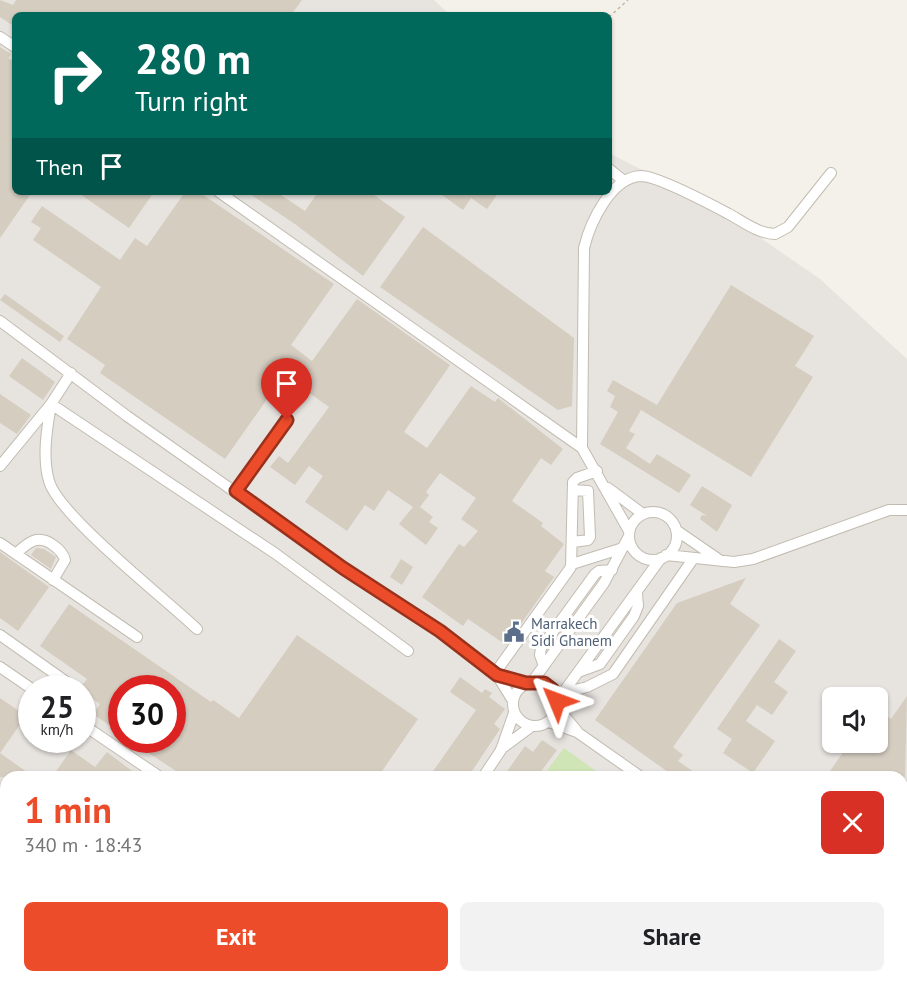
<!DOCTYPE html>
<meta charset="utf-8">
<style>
body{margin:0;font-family:"PT Sans",sans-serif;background:#f2f2f2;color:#202124;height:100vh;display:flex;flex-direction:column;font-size:22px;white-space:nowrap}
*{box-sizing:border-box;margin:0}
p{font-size:20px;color:#757577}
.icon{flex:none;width:33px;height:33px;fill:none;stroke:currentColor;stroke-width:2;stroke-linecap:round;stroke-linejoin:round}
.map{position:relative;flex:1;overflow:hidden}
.drawer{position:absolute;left:0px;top:771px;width:908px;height:212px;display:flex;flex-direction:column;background:#fff;border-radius:18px 18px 0 0;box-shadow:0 2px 4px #0004}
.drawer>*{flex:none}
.hud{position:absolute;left:12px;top:12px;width:600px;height:183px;border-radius:9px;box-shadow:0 2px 4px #0004;background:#00695c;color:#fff;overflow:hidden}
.tools{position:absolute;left:822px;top:687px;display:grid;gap:12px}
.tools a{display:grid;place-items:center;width:66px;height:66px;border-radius:9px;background:#fff;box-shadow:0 2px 4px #0004;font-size:30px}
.speed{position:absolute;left:18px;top:675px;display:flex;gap:12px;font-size:30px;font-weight:700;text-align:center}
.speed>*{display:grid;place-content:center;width:78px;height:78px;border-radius:50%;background:#fff;box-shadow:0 2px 4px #0004;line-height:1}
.speed small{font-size:15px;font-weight:400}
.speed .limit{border:9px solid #d22;background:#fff;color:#111}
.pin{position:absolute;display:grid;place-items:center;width:51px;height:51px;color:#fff;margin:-62px -26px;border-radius:50% 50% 50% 0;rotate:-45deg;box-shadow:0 0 6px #0007}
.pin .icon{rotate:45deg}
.me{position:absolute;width:66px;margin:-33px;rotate:314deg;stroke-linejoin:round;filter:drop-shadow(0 0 4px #0008)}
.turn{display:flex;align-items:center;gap:21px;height:126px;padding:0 24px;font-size:27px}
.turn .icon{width:78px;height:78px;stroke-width:2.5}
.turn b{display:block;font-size:42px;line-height:51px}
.then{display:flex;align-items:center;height:57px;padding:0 24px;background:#0003;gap:12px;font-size:22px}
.round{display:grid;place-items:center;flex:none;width:63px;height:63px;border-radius:9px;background:#f2f2f2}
.headline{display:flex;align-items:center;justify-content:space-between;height:102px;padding:0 24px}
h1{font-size:36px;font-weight:800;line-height:45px;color:#ec4c29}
.action{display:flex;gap:12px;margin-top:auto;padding:12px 24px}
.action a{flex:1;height:69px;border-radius:9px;background:#ec4c29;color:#fff;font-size:24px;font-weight:800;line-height:69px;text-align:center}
.action a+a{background:#f2f2f2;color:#202124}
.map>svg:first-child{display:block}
</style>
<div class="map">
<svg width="907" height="982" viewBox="0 0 907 982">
<rect width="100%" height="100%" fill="#f4f1ea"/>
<path fill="#e7e3df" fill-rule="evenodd" d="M0,0H434L450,15H15V192H609V153L720,210L820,279L907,359V982H0ZM32,688H82V740H32ZM122,688H172V740H122ZM832,698H878V742H832ZM6,777H902V976H6Z"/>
<path fill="#cfe5b6" d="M564,748L604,777H542Z"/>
<path fill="#d5cdc0" d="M0,0L13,5L16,0H302L291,15H15V27L0,17Z
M0,47L11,54L8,58L15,62V192H32L0,238Z
M77,192H154L129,228Z
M185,192H199L334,284L291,345L312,361L357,299L450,365L404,432L427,448L471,386L495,402L498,398L563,449L551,465L541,458L512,501L543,523L541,526L564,544L545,571L554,577L506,645L468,619L463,626L422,597L459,544L464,547L478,531L461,519L476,498L440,473L426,492L429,495L420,507L433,517L429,522L438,528L426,545L399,524L413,507L388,490L374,511L365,505L347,531L305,502L323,476L309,466L295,485L270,467L279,456L288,463L329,407L284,375L225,459L100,373L105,365L67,339L101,287L33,240L41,228L31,222L42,206L120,260L135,238L147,246Z
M247,192H283L281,195L305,211L318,192H370L405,217L363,276L295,224Z
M438,192H499L487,209L471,198L463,210Z
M423,227L574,338L572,406L558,410L380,287Z
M731,285L814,336L795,366L813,377L751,477L641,410L629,431L635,434L626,448L650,464L657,454L691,475L679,493L600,444L618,412L610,407L615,396L607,391L613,380L657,405Z
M5,294L64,336L60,342L0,300Z
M22,358L55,382L43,400L9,376Z
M0,394L31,415L17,434L0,423Z
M702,486L732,505L717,532L700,519L702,515L707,516L690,505Z
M36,548L44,549L56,557L51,569L31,555Z
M0,552L49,587L18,631L0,618Z
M401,559L413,567L402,585L390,577Z
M746,578L730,604L760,625L673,747L683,755L678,761L701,777H675L595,720L677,603Z
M69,604L211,702L213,700L239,718L297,635L418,719L378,777H185L129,740H172V688H122V734L93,714L100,704L82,692V685L87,679L40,646Z
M779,639L796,651L774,682L788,692L772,715L757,705L746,721L775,741L753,773L723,753L732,739L717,729Z
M460,677L482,693L485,689L492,693L489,697L505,709L494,724L500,729L468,777H429L476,710L450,692Z
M907,696L905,777H826L850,742H878V710L891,719Z
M0,698L26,716L0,753Z
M542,740L557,750L537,777H503L525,746L533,752Z
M71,750L95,767L107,752L140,777H52Z
M0,753L34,777H0Z"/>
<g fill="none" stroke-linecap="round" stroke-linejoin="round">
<g stroke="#c2bcb0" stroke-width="12">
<path id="minor" d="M0,37L15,47
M609,169L624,181
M219,192L582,448L629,531
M0,321L127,416L343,568L439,631L497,675L513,701
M582,448L584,248C590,223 611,177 641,176C658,176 712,205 729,214C742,221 759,234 775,234L788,227L831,173
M0,466L51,404L71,373
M608,488L643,514
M236,491L287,420
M629 536a24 24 0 1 1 48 0a24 24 0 1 1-48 0Z
M676,530L721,561
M573,542L588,540L590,537L588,491L574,490
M0,543L137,637
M16,554C28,542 38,534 53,545C59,549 63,553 65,560L53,580
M666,555L734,562L753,559L889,510H907
M572,564L623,548
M197,629C167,600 58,515 49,481C42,457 47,428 51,404L276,554L408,651
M0,635L75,688
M544,666L540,655L541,648L595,574L599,571L612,570
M0,667L32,689
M578,672L600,664L634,616L638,606L637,594
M495,673L571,567L573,482L577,478L597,471
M497,675L526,683
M513 704a22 22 0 1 1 44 0a22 22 0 1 1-44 0Z
M532,682L604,583L629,536
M563,693L587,687L613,674L693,559
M557,701L661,558
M557,707L577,731
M549,722L577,732L641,777
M82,724L160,777
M501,749L532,726
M483,777L501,750L514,713
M902,959L907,963
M446,976L453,982
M345,982L349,976"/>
</g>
<path stroke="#c0b59f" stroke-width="1.5" stroke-dasharray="3 3" stroke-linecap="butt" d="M609,17L628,0"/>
<use href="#minor" stroke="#fff" stroke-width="10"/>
</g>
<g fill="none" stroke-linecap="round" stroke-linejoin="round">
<g stroke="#99311b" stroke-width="15">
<path id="route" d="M287,420L236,491L343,568L440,631L497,675L526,683H544L553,690L557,701"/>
</g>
<use href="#route" stroke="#ec4c29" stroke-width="10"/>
</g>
<defs>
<g id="civic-bare" transform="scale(1.62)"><path d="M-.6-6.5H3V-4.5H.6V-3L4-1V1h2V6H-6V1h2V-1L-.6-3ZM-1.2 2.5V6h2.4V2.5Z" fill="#5c6f8a" stroke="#fff" stroke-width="2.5" paint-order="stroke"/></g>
</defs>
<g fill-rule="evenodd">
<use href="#civic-bare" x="514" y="632"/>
</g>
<g text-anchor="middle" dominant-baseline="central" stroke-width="6" stroke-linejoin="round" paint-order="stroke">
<g font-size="15" fill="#4e5e75" stroke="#fff" text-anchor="start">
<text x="531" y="623">Marrakech<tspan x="531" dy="17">Sidi Ghanem</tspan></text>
</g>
</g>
</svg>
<div class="tools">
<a><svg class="icon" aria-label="sound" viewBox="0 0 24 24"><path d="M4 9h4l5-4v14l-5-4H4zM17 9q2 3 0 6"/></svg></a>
</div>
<div class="speed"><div>25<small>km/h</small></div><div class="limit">30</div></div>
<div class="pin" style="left:287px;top:420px;background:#d93025"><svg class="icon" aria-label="arrive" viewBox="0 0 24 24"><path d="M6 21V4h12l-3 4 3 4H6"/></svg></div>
<svg class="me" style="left:557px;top:701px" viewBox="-20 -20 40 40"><path d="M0-17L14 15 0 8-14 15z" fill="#ec4c29" stroke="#fff" stroke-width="4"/></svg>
<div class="hud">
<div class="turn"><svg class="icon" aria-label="right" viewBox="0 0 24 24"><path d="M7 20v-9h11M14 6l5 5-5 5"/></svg><div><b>280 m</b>Turn right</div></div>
<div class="then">Then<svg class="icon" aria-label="arrive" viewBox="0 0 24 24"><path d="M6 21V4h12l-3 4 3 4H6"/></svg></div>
</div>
<section class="drawer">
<div class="headline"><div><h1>1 min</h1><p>340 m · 18:43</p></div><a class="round" style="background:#d93025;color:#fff"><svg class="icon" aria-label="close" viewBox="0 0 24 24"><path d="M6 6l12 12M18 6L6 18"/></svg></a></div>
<div class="action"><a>Exit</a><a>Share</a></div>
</section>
</div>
